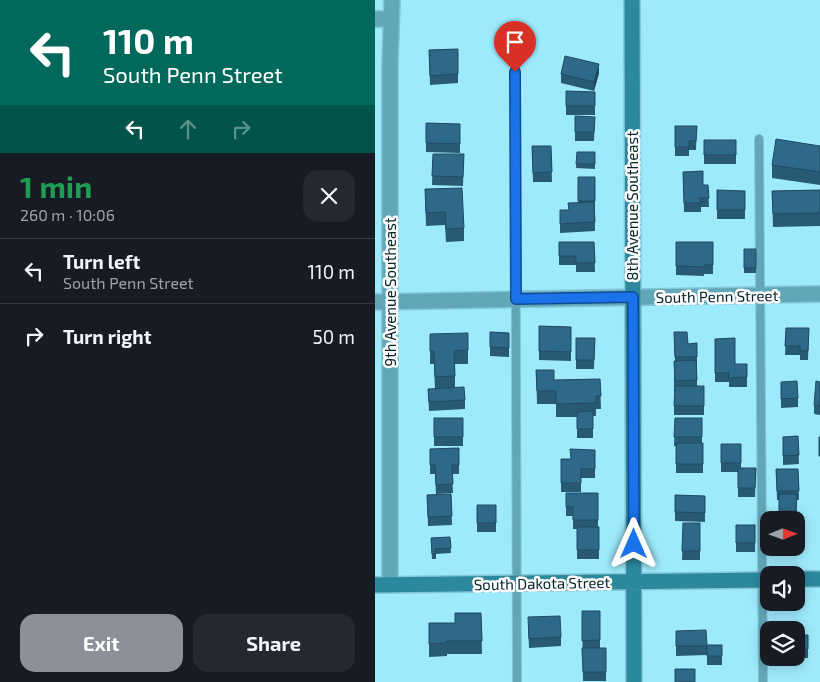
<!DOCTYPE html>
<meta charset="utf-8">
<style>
body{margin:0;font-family:"Exo 2",sans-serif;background:#242831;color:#f1f3f6;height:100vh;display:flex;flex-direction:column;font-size:19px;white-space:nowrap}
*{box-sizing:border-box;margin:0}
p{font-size:16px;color:#9ea1a6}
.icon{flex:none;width:28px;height:28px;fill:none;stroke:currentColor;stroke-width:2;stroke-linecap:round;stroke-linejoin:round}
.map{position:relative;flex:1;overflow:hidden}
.panel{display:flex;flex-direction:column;background:#171b24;width:375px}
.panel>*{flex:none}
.banner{background:#00695c;color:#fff;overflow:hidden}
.needle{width:32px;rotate:89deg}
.buttons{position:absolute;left:385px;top:511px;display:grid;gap:10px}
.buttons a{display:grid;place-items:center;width:45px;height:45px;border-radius:10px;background:#171b24;box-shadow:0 2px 12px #0003;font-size:25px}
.pin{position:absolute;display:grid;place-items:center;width:42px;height:42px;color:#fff;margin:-51px -21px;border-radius:50% 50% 50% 0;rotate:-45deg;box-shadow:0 0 5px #0007}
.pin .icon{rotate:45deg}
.me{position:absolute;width:55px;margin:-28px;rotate:0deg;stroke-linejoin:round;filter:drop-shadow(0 0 4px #0008)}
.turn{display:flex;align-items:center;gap:18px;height:105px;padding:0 20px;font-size:22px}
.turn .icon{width:65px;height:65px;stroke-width:2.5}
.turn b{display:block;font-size:35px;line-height:42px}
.lanes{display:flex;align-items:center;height:48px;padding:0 20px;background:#0003;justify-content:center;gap:25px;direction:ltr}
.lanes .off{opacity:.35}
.round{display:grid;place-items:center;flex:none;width:52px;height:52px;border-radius:15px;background:#242831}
.head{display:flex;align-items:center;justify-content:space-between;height:85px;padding:0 20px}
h1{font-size:30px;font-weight:700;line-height:38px;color:#1e9e55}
.cta{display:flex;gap:10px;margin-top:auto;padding:10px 20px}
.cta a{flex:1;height:58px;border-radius:15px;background:#8c9099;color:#fff;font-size:20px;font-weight:700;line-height:58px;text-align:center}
.cta a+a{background:#242831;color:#f1f3f6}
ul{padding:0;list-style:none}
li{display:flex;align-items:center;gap:15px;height:65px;padding:0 20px;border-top:1px solid #363941}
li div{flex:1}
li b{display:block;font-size:19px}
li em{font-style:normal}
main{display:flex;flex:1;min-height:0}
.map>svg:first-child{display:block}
</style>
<main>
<section class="panel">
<div class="banner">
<div class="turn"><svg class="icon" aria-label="left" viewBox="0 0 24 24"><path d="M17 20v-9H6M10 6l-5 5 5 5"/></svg><div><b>110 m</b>South Penn Street</div></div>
<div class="lanes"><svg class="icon" aria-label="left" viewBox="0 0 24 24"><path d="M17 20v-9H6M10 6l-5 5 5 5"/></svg><svg class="icon off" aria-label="ahead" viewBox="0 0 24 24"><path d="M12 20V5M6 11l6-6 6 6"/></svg><svg class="icon off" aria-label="right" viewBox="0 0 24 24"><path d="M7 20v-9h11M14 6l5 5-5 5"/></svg></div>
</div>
<div class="head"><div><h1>1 min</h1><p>260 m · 10:06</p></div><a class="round"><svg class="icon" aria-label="close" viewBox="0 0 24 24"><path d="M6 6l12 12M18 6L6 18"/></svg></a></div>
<ul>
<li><svg class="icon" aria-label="left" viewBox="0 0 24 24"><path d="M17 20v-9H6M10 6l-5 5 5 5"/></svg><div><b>Turn left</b><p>South Penn Street</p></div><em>110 m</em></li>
<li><svg class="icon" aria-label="right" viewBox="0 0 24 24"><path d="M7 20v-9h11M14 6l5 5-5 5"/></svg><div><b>Turn right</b></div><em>50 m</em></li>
</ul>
<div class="cta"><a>Exit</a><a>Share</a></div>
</section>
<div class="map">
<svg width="445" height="682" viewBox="0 0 445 682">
<rect width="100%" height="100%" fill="#9eeafd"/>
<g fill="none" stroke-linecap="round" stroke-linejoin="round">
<g stroke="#82c6d7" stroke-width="10">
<path id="lane" d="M140,53L142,682
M384,139L388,682"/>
</g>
<g stroke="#82c6d7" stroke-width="18">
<path id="street" d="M0,19H16
M0,302L445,294
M15,585V63L17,0"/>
</g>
<g stroke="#82c6d7" stroke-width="18">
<path id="secondary" d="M257,0L259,682
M421,579H445
M0,585L394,580"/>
</g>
<use href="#lane" stroke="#62a7b8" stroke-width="8"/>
<use href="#street" stroke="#62a7b8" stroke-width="15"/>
<use href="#secondary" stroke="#2c899d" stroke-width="15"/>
</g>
<path fill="#285a76" d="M83,49V83L55,85L54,50Z
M224,73L219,91L186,83V74Z
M191,91L220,92V115H191Z
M200,116L220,117L219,141H200Z
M51,123L85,124V153L51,152Z
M300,126H322L321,150H314V156H300Z
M329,140H361V164H329Z
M157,146H176L177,182H158Z
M445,146V185L397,178V165Z
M202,152H220V169L201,168Z
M58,154H89L88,186L57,185Z
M308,172L328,185H333L334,207H326V212H309Z
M203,177H220V231L185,233V210H193L203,202Z
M50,189L89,228V241L71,242L70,225L51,226Z
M342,190L370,191V219H342Z
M445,190V226L398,227L397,191Z
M184,242H219L220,272H201V265H184Z
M301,242H338V274H329V276L301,275Z
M369,249H381V273H369Z
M164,326L196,327V361L164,360Z
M411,328H434L433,360H425V355H410Z
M115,332L134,333V357L115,356Z
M299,332L313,344L322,343V386H329V415H299V361H300Z
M55,334L93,350V364H80V388L90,400V409L54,411L53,389H60L59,364H55Z
M201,338H220L219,369H201Z
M340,339L360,364H372V387H354V382H340Z
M161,370L179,380L225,379L226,409H221V416H218V438H202V417H181V404H162Z
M406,382L423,398V407L406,408Z
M445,382V415L439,414V405Z
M59,418H88V446H59Z
M300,418H327V443H328V473H301V446H299Z
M423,436L424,464L408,465V437Z
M346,444H366V468H381L380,497H363V472H346Z
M84,448V474H77L78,493L61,494L60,474H55V449Z
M220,450V478H206V492H186V459H195Z
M401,469H423L424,500H422L421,531V520H404V500H402Z
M191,493H223V527H224V559H202V529H198V516H191Z
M76,494L77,525L53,526L52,495Z
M300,495L330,496V522L300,521Z
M102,505H121V532H102Z
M308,523H325V560H307Z
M361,525H380V552H361Z
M75,537L76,553L61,554V559H57L56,538Z
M401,548H421V556H401Z
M207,611H225V648H231V681H208Z
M106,613L107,654H72V656L54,657V623H80Z
M153,626L186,637V646L154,648Z
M301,631L332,645H347V665H332V655L301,656Z
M421,635H433V658H412H421Z"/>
<path fill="#204a60" d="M224,64V73L219,91V82Z"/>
<path fill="#2e6989" stroke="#204a60" d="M83,49V74L55,76L54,50Z
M190,56L224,64L219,82L186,74Z
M191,91L220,92V106H191Z
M200,116L220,117L219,132H200Z
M51,123L85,124V144L51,143Z
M300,126H322L321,141H314V147H300Z
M401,139L445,146V172L397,165Z
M329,140H361V155H329Z
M157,146H176L177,172L158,173Z
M202,152H220V164H201Z
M58,154H89L88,177L57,176Z
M328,171V185H333L334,198H325L326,203H309L308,172Z
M203,177H220V201H203Z
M87,188L89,228L71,229L70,212L51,213L50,189Z
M342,190L370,191V210H342Z
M445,190V213L398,214L397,191Z
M219,202L220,222L185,224V210H194L193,203Z
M184,242H219L220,263H201V256H184Z
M301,242H338V265H329V267L301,266Z
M369,249H381V268H369Z
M164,326L196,327V352L164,351Z
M411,328H434L433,351H425V346H410Z
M115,332L134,333V348L115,347Z
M299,332H312L313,344L322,343V357H300Z
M93,333V350L79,351L80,376L60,377L59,351H55V334Z
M201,338H220L219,360H201Z
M360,338V364H372V377L354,378V373H340V339Z
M321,360L322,380L300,381L299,361Z
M161,370H179V380L225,379L226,396H221V403L181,404V391H162Z
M422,381L423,398L406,399V382Z
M441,381L445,382V406L439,405Z
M300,386H329V406H299Z
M89,387L90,400L54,402L53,389Z
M218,411V429H202V412Z
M59,418H88V437H59Z
M300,418H327V437H299Z
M423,436L424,455L408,456V437Z
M444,437H445V456H444Z
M301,443H328V464H301Z
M346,444H366V463H346Z
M84,448V465H77L78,484L61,485L60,465H55V449Z
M195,449L220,450V469H206V483H186V459H196Z
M363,468H381L380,488H363Z
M401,469H423L424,491H402Z
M191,493H223V520H198V507H191Z
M76,494L77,516L53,517L52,495Z
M404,494H422L421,511H404Z
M300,495L330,496V513L300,512Z
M102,505H121V523H102Z
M308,523H325V551H307Z
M361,525H380V543H361Z
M202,527H224V550H202Z
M75,537L76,548L60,549L61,554H57L56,538Z
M207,611H225V640L207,641Z
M80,613H106L107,641H72V643L54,644V623H80Z
M185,616L186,637L154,639L153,617Z
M331,630L332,645H347V656H332V646H301V631Z
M421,635H433V649H421Z
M207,648H231V672H208Z
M300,669H320V682H300Z"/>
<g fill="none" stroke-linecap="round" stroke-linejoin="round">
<g stroke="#114b97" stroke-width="12">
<path id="route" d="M140,72L141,299L258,297L259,544"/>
</g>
<use href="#route" stroke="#1a73e8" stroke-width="9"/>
</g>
<g text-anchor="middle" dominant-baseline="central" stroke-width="5" stroke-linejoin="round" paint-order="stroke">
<g font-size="15" fill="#02232a" stroke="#fdfdfd">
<text transform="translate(257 206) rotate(-90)">8th Avenue Southeast</text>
<text transform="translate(15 292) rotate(-90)">9th Avenue Southeast</text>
<text transform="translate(342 296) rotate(-1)">South Penn Street</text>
<text transform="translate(167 583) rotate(-1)">South Dakota Street</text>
</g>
</g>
</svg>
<div class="buttons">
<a><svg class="needle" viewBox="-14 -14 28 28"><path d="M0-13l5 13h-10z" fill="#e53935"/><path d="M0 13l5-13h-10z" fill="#9ea1a6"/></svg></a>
<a><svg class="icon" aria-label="sound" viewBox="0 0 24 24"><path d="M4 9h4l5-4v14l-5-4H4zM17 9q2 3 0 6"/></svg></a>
<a><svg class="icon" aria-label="layers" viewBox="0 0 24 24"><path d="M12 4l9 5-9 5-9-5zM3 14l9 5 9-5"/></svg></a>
</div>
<div class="pin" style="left:140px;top:72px;background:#d93025"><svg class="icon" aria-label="arrive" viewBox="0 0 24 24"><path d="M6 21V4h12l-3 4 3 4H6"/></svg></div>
<svg class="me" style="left:259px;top:544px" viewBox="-20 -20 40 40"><path d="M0-17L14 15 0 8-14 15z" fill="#1a73e8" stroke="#fff" stroke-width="4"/></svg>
</div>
</main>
